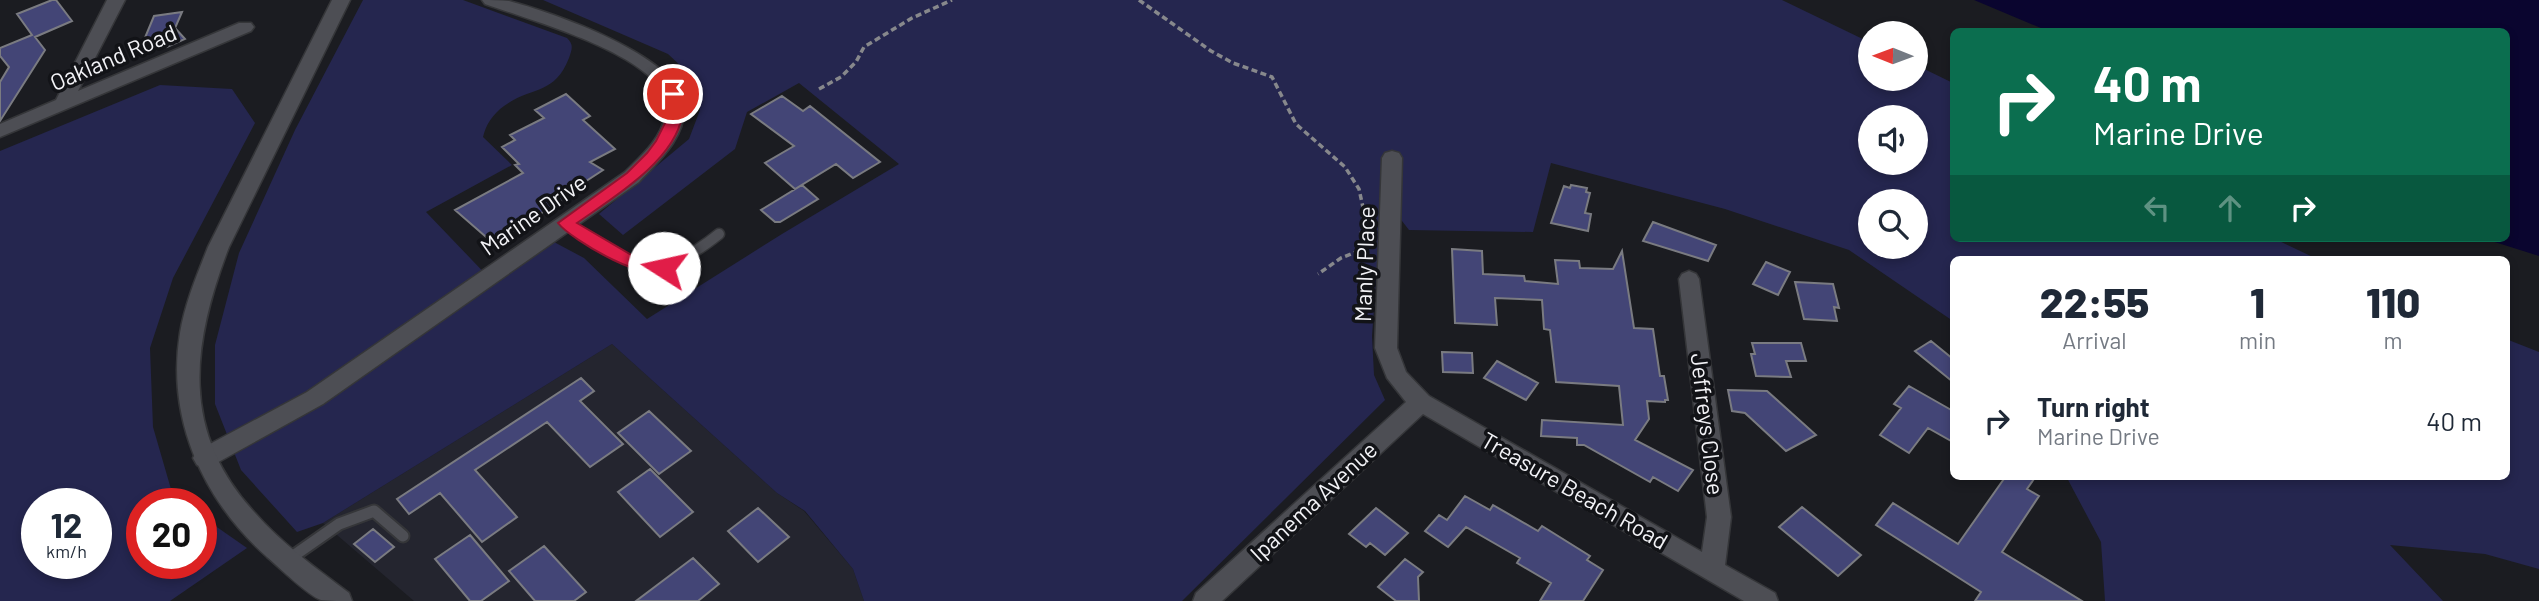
<!DOCTYPE html>
<style>
body{margin:0;font-family:Barlow,sans-serif;background:#f6f6f7;color:#1f2937;height:100vh;display:flex;flex-direction:column;font-size:26px;white-space:nowrap}
*{box-sizing:border-box;margin:0}
p{font-size:23px;color:#747a83}
.icon{flex:none;width:38px;height:38px;fill:none;stroke:currentColor;stroke-width:2;stroke-linecap:round;stroke-linejoin:round}
.map{position:relative;flex:1;overflow:hidden}
.drawer{position:absolute;left:1950px;top:256px;width:560px;height:224px;display:flex;flex-direction:column;background:#fff;border-radius:10px;box-shadow:0 4px 10px #0003}
.drawer>*{flex:none}
.hud{position:absolute;left:1950px;top:28px;width:560px;height:214px;border-radius:10px;box-shadow:0 4px 10px #0003;background:#0b6e4f;color:#fff;overflow:hidden}
.needle{width:46px;rotate:271deg}
.fabs{position:absolute;left:1858px;top:21px;display:grid;gap:14px}
.fabs a{display:grid;place-items:center;width:70px;height:70px;border-radius:50%;background:#fff;box-shadow:0 4px 10px #0003;font-size:35px}
.speed{position:absolute;left:21px;top:488px;display:flex;gap:14px;font-size:35px;font-weight:700;text-align:center}
.speed>*{display:grid;place-content:center;width:91px;height:91px;border-radius:50%;background:#fff;box-shadow:0 4px 10px #0003;line-height:1}
.speed small{font-size:18px;font-weight:400}
.speed .limit{border:10px solid #d22;background:#fff;color:#111}
.pin{position:absolute;display:grid;place-items:center;width:60px;height:60px;color:#fff;margin:-30px;border:4px solid #fff;border-radius:50%;box-shadow:0 2px 7px #0007}
.me{position:absolute;width:77px;margin:-38px;rotate:280deg;stroke-linejoin:round;filter:drop-shadow(0 0 5px #0008)}
.turn{display:flex;align-items:center;gap:24px;height:147px;padding:0 28px;font-size:32px}
.turn .icon{width:91px;height:91px;stroke-width:2.5}
.turn b{display:block;font-size:49px;line-height:60px}
.lanes{display:flex;align-items:center;height:66px;padding:0 28px;background:#0003;justify-content:center;gap:35px;direction:ltr}
.lanes .off{opacity:.35}
.eta{display:flex;justify-content:space-evenly;align-items:center;height:119px;text-align:center}
.eta b{font-size:42px;font-weight:800;line-height:49px}
ul{padding:0;list-style:none}
li{display:flex;align-items:center;gap:21px;height:91px;padding:0 28px}
li div{flex:1}
li b{display:block;font-size:26px}
li em{font-style:normal}
.map>svg:first-child{display:block}
</style>
<div class="map">
<svg width="2539" height="601" viewBox="0 0 2539 601">
<rect width="100%" height="100%" fill="#1b1c21"/>
<path fill="#24252f" d="M612,344L777,493L804,511L853,569L864,601H414L323,523Z"/>
<path fill="#25264f" fill-rule="evenodd" d="M363,0H463L567,38C574,45 572,49 569,58C554,96 531,86 504,106C493,114 486,124 483,137L512,165L426,212L494,283L554,242L584,258L647,319L782,234L899,164L799,83L747,112L735,149L623,235L599,214L689,139L700,110L698,82L668,54L543,0H1782L1871,43V79H1916V65L1953,83V238H2273L2317,259H1953V321L1849,250L1725,209L1551,163L1533,232L1409,230L1382,195L1372,336L1374,375L1385,400L1182,601H864L853,569L805,511L777,493L612,344L323,523L297,532L241,470L215,404V345L239,253L295,130ZM1871,117H1916V163H1871ZM1871,201H1916V247H1871Z
M160,85L232,89L255,123L173,278L150,348L153,427L173,496L184,504H142V564H201V516L247,548L170,601H0V151ZM96,504V564H37V504Z
M2506,339L2539,352V569L2485,554L2390,545L2443,601H2105L2101,542L2066,476H2506Z"/>
<path fill="#0a052f" d="M1974,0H2539V256L2482,238H2506V32L2048,31Z"/>
<path fill="#434576" stroke="#7a7b81" stroke-width="2" d="M52,0H56L72,21L35,37L45,50L0,121V82L9,67L0,56V48L32,35L17,14Z
M182,12L175,28L185,39L167,47L160,38L144,40L154,16Z
M566,94L590,116L583,120L615,149L590,162L603,170L574,189L577,191L493,243L455,210L523,173L515,165L519,164L502,147L515,140L510,135L544,118L535,110Z
M782,96L803,111L810,106L880,162L853,178L836,164L795,189L765,163L794,146L751,114Z
M802,185L818,199L780,222H775L761,210Z
M1571,185L1587,188L1586,192L1590,193L1585,213L1591,214L1588,231L1551,223L1564,186L1570,188Z
M1653,222L1716,245L1708,261L1643,241Z
M1452,249L1482,251L1483,274L1524,276L1525,281L1558,284L1555,260L1579,261L1580,268L1613,269L1622,251L1634,328L1653,329L1660,376H1664L1668,400H1665V402L1647,401L1649,419L1635,440L1693,470L1678,491L1653,477L1650,482L1584,445H1577V438L1541,436L1542,420L1623,425L1619,386L1556,382L1550,330L1544,329L1542,300L1495,298L1497,325L1455,323Z
M1766,262L1790,272L1778,295L1753,284Z
M1795,282L1833,284L1839,308L1834,307L1837,321L1804,319Z
M1931,341L1953,359V382L1915,351Z
M1752,343H1801L1806,361H1786L1791,377L1756,376L1751,354H1755Z
M1442,352L1472,353L1473,373L1443,372Z
M1497,361L1538,383L1526,400L1484,378Z
M581,378L594,391L580,401L623,444L590,467L547,422L475,470L517,517L482,542L440,493L409,514L397,499Z
M1909,386L1953,411V442L1928,428L1909,453L1880,435L1901,408L1894,404Z
M1728,390L1767,391L1816,435L1786,451L1745,413L1732,411Z
M649,411L691,451L659,474L618,433Z
M650,469L693,512L660,537L618,492Z
M2006,476H2036L2027,489L2039,496L2002,552L2082,601H1975L1981,592L1876,525L1893,503L1958,544Z
M1465,496L1490,510L1493,505L1538,531L1542,526L1590,556L1587,560L1603,570L1583,601H1540L1551,583L1517,563L1520,558L1466,527L1448,547L1425,531L1439,515L1447,520Z
M1802,507L1861,555L1838,576L1779,527Z
M758,508L789,537L758,562L728,531Z
M1376,508L1408,533L1385,555L1370,543L1366,547L1349,534Z
M373,529L394,547L375,562L354,544Z
M470,535L509,581L481,601H470L435,559Z
M544,546L586,592L574,601H535L509,571Z
M693,558L719,584L698,601H636Z
M1405,559L1423,572L1418,577L1419,601H1396L1378,587Z"/>
<g fill="none" stroke-linecap="round" stroke-linejoin="round">
<g stroke="#353639" stroke-width="13">
<path id="lane-far1" d="M566,223C632,263 650,289 719,234"/>
</g>
<g stroke="#353639" stroke-width="15">
<path id="lane" d="M289,559L339,524L374,511L403,536"/>
</g>
<g stroke="#353639" stroke-width="3">
<path id="street" d="M107,0H125L78,91L239,23H251L254,27L251,31L0,137V124L56,100Z
M482,0C491,0 501,0 509,1C551,12 680,56 684,105C687,136 659,161 639,182L323,404L213,465L205,468L197,465L193,458L197,451L307,392L625,172C641,156 661,139 665,116C667,106 665,95 658,86C630,48 530,20 485,4Z
M1392,151L1399,153L1402,158L1397,348L1406,372L1429,396L1702,552L1707,517L1679,279L1682,274L1689,271L1696,274L1699,279L1731,517L1725,565L1775,593L1778,601H1744L1423,414L1222,601H1193L1196,593L1406,402L1387,378L1375,348L1382,158L1385,153Z"/>
</g>
<g stroke="#353639" stroke-width="3">
<path id="secondary" d="M332,0H350L229,247C192,343 179,431 255,513C282,544 316,568 349,593L352,601C344,601 329,601 321,600C307,595 279,567 267,557C203,500 166,419 180,333C185,303 197,275 208,247Z"/>
</g>
<path stroke="#87888c" stroke-width="3.5" stroke-dasharray="6 3.5" stroke-linecap="butt" d="M1139,0L1211,51L1233,63L1272,77L1296,124L1345,167L1359,189L1364,212L1359,251L1341,258L1318,274
M819,89L841,77L856,62L864,47L912,18L952,0"/>
<use href="#lane-far1" stroke="#4d4e54" stroke-width="10"/>
<use href="#lane" stroke="#4d4e54" stroke-width="11"/>
<use href="#street" fill="#4d4e54" fill-rule="evenodd"/>
<use href="#secondary" fill="#4d4e54" fill-rule="evenodd"/>
</g>
<path fill="#e11d48" stroke="#92132f" stroke-width="2" d="M673,90L680,94C680,101 683,110 682,116C675,161 611,199 577,223L640,260L664,262L671,268C655,290 570,239 558,223L627,173L647,153L656,141L668,117L666,94Z"/>
<g text-anchor="middle" dominant-baseline="central" stroke-width="7" stroke-linejoin="round" paint-order="stroke">
<g font-size="23" fill="#f3f3f7" stroke="#121317">
<text transform="translate(113 57) rotate(-23)">Oakland Road</text>
<text transform="translate(533 214) rotate(-35)">Marine Drive</text>
<text transform="translate(1364 264) rotate(-88)">Manly Place</text>
<text transform="translate(1708 424) rotate(83)">Jeffreys Close</text>
<text transform="translate(1575 490) rotate(30)">Treasure Beach Road</text>
<text transform="translate(1313 501) rotate(-43)">Ipanema Avenue</text>
</g>
</g>
</svg>
<div class="fabs">
<a><svg class="needle" viewBox="-14 -14 28 28"><path d="M0-13l5 13h-10z" fill="#e53935"/><path d="M0 13l5-13h-10z" fill="#747a83"/></svg></a>
<a><svg class="icon" aria-label="sound" viewBox="0 0 24 24"><path d="M4 9h4l5-4v14l-5-4H4zM17 9q2 3 0 6"/></svg></a>
<a><svg class="icon" aria-label="search" viewBox="0 0 24 24"><circle cx="10" cy="10" r="6"/><path d="M15 15l6 6"/></svg></a>
</div>
<div class="speed"><div>12<small>km/h</small></div><div class="limit">20</div></div>
<div class="pin" style="left:673px;top:94px;background:#d93025"><svg class="icon" aria-label="arrive" viewBox="0 0 24 24"><path d="M6 21V4h12l-3 4 3 4H6"/></svg></div>
<svg class="me" style="left:664px;top:268px" viewBox="-20 -20 40 40"><circle r="19" fill="#fff"/><path d="M0-13L10 11 0 6-10 11z" fill="#e11d48"/></svg>
<div class="hud">
<div class="turn"><svg class="icon" aria-label="right" viewBox="0 0 24 24"><path d="M7 20v-9h11M14 6l5 5-5 5"/></svg><div><b>40 m</b>Marine Drive</div></div>
<div class="lanes"><svg class="icon off" aria-label="left" viewBox="0 0 24 24"><path d="M17 20v-9H6M10 6l-5 5 5 5"/></svg><svg class="icon off" aria-label="ahead" viewBox="0 0 24 24"><path d="M12 20V5M6 11l6-6 6 6"/></svg><svg class="icon" aria-label="right" viewBox="0 0 24 24"><path d="M7 20v-9h11M14 6l5 5-5 5"/></svg></div>
</div>
<section class="drawer">
<div class="eta">
<div><b>22:55</b><p>Arrival</p></div>
<div><b>1</b><p>min</p></div>
<div><b>110</b><p>m</p></div>
</div>
<ul>
<li><svg class="icon" aria-label="right" viewBox="0 0 24 24"><path d="M7 20v-9h11M14 6l5 5-5 5"/></svg><div><b>Turn right</b><p>Marine Drive</p></div><em>40 m</em></li>
</ul>
</section>
</div>
